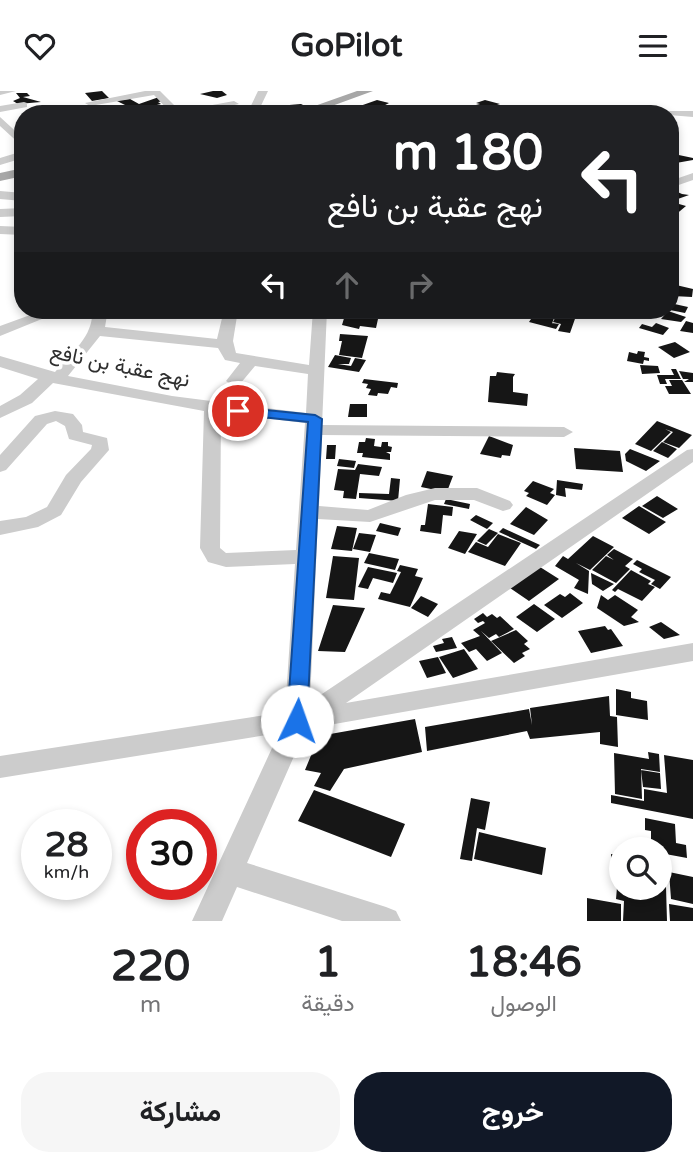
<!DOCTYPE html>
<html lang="ar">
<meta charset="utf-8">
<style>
body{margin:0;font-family:"Varela Round",Vazirmatn,sans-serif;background:#f6f6f6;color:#202124;direction:rtl;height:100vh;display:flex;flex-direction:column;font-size:26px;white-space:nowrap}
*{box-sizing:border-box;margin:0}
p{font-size:23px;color:#757577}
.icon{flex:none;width:38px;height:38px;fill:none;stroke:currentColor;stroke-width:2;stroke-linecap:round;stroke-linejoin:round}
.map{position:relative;height:830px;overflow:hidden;direction:ltr}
.panel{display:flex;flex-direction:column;background:#fff;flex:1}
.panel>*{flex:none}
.guide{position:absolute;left:14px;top:14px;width:665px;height:214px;border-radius:28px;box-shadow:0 4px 10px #0003;direction:rtl;background:#202124;color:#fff;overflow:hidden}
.tools{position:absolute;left:609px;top:746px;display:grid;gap:14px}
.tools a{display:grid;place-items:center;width:63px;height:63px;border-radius:50%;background:#fff;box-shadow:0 4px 10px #0003;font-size:35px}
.speed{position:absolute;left:21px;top:718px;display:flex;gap:14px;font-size:35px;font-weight:700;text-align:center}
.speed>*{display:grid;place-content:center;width:91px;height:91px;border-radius:50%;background:#fff;box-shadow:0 4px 10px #0003;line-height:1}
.speed small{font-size:18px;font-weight:400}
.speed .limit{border:10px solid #d22;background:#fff;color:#111}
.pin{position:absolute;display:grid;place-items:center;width:60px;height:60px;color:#fff;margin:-30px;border:4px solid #fff;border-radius:50%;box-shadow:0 2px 7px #0007}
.me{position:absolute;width:77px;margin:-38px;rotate:3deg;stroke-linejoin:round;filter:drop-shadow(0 0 5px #0008)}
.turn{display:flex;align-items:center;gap:24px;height:147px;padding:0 21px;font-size:32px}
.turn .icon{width:91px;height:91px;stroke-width:2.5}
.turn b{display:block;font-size:49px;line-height:60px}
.lanes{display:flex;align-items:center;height:66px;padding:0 21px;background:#0003;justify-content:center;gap:35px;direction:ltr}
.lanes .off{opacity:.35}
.eta{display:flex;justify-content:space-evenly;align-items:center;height:119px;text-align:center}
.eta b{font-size:42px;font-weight:700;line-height:49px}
.action{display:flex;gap:14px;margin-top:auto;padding:14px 21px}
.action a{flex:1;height:80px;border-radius:28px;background:#111827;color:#fff;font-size:28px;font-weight:700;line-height:80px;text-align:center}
.action a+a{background:#f6f6f6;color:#202124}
header{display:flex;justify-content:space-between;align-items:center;height:91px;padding:0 21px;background:#fff;font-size:32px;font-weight:700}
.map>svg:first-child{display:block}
</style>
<header><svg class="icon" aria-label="menu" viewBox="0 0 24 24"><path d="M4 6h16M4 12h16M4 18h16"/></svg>GoPilot<svg class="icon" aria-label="heart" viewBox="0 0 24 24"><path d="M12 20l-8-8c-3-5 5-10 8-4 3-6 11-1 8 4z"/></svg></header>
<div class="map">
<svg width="693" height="830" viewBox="0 0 693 830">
<rect width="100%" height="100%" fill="#fff"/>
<path fill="#161616" d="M102,0L109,7L92,10L85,2Z
M213,0H222L227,4L217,7L200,3Z
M16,2H27L30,5L23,6L41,11L18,13L13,10L20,7Z
M159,6L164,10L158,11L161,13L140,18L135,14L127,15L115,9L130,8L139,13Z
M377,9L389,12L368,23L343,21Z
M485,9L500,13L497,14H499L488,18L476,14L480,13L476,12Z
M301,13L309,17L274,21L266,16Z
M98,14L107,17L112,19L99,23L88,21L94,17L91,16Z
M431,14L443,16L451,15L443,23H422Z
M674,63L693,67V69L676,72L670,69V65Z
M673,99L682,103L689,104L675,109L670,108Z
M670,110L672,111L686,115L674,125L670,124Z
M676,194L693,198L692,206L673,205Z
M670,212L688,216L685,222L670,219Z
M529,219L556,222L551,235L552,232L559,233L556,238L529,231L531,228L525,227Z
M668,220L686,226L681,231L661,228Z
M351,221H365L364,224L376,225L375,228H378L376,237L360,235L359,238L342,234L345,224L350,225Z
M558,221L576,225L570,242L558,240L561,233L553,231Z
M686,230L693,232V242L680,240Z
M656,232L669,237L663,244L639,237L642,233L652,236Z
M340,243L368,245L362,267L339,264L342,250H339Z
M675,251L690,261L674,267L658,256Z
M638,260L645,261L644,266L649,267V270L644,269L643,273L627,270L629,261L637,263Z
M335,264L351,267L349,273H338L351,275L355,267L366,269L359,281L328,276Z
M640,274L658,275L660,282L642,283Z
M671,278H676L681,288H665L667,293H660L657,284H674Z
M679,280L693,282V291H684L689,288H683Z
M497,281L515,283L513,286V301L528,303L527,315L488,311L490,285H496Z
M364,288L398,292L397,297L391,296L388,303L378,302L377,305L368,304L371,298L366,297L368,293L362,292Z
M669,289H682L691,303H669L665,295H672Z
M350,313H367V326H348Z
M657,330L692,344L679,357L663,351L673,341L665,338L671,341L651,360L635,353Z
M489,345L513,354L510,365L502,364L501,367L480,363Z
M366,347L375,348L374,355L381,356L382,351H388V355L392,356L391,361H386L390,363V369L362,366L363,362H357L359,351H365Z
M662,351L677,358L668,367L653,360Z
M327,354H336L335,368H326Z
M574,357L620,360L623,381L576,378Z
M630,358L660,370L646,380L626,370L625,363Z
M339,368L356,370L354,377L337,375Z
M358,373L382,376L379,385L360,383L356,408L343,407L344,400L334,399L338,378L355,379Z
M427,380L453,385L448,398L442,397L441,400L421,396Z
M391,387L400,388L398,410L359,407V402L389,403Z
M557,389L583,393L582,399L565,397L566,406L556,404Z
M533,390L554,398L550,402L555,404L547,414L526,405L529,402L524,400Z
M657,405L678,418L663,427L642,415Z
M446,408L470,413L469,418L444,413Z
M428,413L453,416L452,425L443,424L441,443L420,440L421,434H425Z
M639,415L666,431L649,443L622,427Z
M526,416L548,429L534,444L510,433Z
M476,424L493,432L487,438L470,429Z
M380,432L401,437L398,445L376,440Z
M337,435L357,437L352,460L331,458Z
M503,437L540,454L536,458L499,441Z
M489,438L498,442L486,454L477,450Z
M459,440L477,443L465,463L448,457Z
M359,442L376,444L370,461L353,458Z
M498,443L521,452L505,475L468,461L476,451L488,456Z
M593,445L614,456L590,479L576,472L589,480L588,503L574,497L579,489L555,475L563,465L568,468Z
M614,458L633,468L625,475L630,478L616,492L592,479L606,465L614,469L607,464Z
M369,462L399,468L395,479L364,472Z
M333,465L359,467L354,509L326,507Z
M637,469L671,486L660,498L651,493L655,489L639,481L642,478L633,473Z
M400,474L418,478L415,485L423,487L410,516L378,508L381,501L390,503L401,481L397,480Z
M368,476L397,482L393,492L373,487L368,498L358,496Z
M540,476L559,488L529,510L510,497Z
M631,479L651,490L648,493L655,496L642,510L618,498L615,501L612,499Z
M591,482L614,493L603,500L592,493Z
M570,502L583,512L562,527L544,514L560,503L565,506Z
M601,504L608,509L615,504L638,519L631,526L639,531L624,535L597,517Z
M421,505L438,513L428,526L411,517Z
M534,513L555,528L537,541L516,526Z
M333,514L365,517L345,561L318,560Z
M483,522L487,526L492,523L497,527L500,525L514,538L499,546L496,543L489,547L481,540L502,562L487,570L476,558L469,561L461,552L480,545L473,539L485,532L483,530L478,532L474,528Z
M661,531L680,544L664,548L649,536Z
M605,535L608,539L611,538L623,555L591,562L578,540Z
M516,539L528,550L524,553L530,558L522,562L525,565L514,572L491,550Z
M452,546L457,557L436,561L433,555L444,552L442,548Z
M464,558L478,578L453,587L439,566Z
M438,566L446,582L427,587L419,570Z
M616,598L631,601V607L647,610L648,629L616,624Z
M609,605L610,625L617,626L618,656L600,653V641L530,648L527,640L427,660L425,636L529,618L532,634L530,617Z
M415,628L422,661L344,678L330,700L314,695L321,682L305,679L319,645Z
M648,661L659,663L660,681L641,678L642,708L615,703L614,662L649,668Z
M664,664L693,669V728L611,712V704L644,710V698L667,702Z
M641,679L660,682L661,698L643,696Z
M314,699L405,733L391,766L298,730Z
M471,707L490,711L485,739L477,737L472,770L460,768Z
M645,727L675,733L676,752L686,754L687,767L660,762V758H651V740L645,739Z
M479,741L546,757L542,784L474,768Z
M611,763L621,765V783L611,781Z
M669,781L693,786V813L671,808Z
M618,785L621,786V796H666L667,830H623L624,810L616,808Z
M587,807L621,813V830H587Z
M669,813L693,817V830H670Z"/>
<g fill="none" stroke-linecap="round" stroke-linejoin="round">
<path fill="#ccc" fill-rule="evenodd" d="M0,0H16L0,4Z
M145,0H160L180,20L234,10L239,13L196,23H172L154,4L90,15L85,12Z
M258,0H268L257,23H247Z
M24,11L27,12V16L0,21V15Z
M324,19L343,23H320Z
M662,20H693V26L657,23Z
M0,26L23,47V56L0,35Z
M23,60V67L0,74V67Z
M693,82V89L670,97V90Z
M0,100L23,102V110L0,108Z
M23,117V125L0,126V118Z
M0,135L23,136V144L0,143Z
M44,219H64L0,245V235Z
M83,219L105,221L107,224L105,236L217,248L224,219H238L233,250L236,262L309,274L313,219H327L322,334L564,336L573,341L564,346L322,344L319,415L368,419L406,404L435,397H477L510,410L513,414L510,418L503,420L474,409H435L370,431L318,428L310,611L687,359L693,358V371L346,612L693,552V570L306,638L247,772L386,816L396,820L401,830H342L237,796L222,830H192L279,642L0,687V665L285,621L295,473L226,476L208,471L200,457L204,320L53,292L32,312L0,327V315L20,304L38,288L0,276V265L55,281C69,265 90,248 92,226ZM100,245L218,257L225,269L240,272L226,290L234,295L240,293L255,275L308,283L306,322L172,305L68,285ZM221,322L305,332L296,459L226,462L220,457Z
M55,320L73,323L82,334L83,341L107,347L109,359L81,391L61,424L38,436L0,444V430L26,426L47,416L66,384L91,358L92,354L69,348L65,335L56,330L47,333L6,379L0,381V364L35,325Z"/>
<path fill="#a7a7a7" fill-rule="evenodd" d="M357,0H373L310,23H292Z
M23,77V85L0,90V82Z"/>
</g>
<path fill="#1a73e8" stroke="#114b97" stroke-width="2" d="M238,316L315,324L322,328L307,630L304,635L297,638L290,635L287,630L308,331L233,323V317Z"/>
<g text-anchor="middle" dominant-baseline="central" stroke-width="7" stroke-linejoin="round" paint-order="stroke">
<g font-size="21" fill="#2f2f2f" stroke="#fff">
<text transform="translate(120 275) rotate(12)">نهج عقبة بن نافع</text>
</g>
</g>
</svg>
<div class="tools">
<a><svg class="icon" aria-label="search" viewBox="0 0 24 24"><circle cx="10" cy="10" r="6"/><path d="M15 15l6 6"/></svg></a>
</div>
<div class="speed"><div>28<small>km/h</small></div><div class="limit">30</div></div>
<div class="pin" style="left:238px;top:320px;background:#d93025"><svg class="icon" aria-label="arrive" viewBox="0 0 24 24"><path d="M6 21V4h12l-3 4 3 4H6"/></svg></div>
<svg class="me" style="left:297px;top:630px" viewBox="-20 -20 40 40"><circle r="19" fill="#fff"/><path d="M0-13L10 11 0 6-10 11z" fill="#1a73e8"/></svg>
<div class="guide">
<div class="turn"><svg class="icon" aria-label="left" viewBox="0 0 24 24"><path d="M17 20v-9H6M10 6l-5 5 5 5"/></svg><div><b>180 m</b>نهج عقبة بن نافع</div></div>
<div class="lanes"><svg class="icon" aria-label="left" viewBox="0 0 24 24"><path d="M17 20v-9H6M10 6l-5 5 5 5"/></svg><svg class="icon off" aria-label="ahead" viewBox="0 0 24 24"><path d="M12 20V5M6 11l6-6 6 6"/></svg><svg class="icon off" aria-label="right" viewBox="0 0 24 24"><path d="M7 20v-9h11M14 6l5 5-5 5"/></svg></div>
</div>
</div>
<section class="panel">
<div class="eta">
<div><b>18:46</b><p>الوصول</p></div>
<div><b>1</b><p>دقيقة</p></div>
<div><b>220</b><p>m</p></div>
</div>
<div class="action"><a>خروج</a><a>مشاركة</a></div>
</section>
